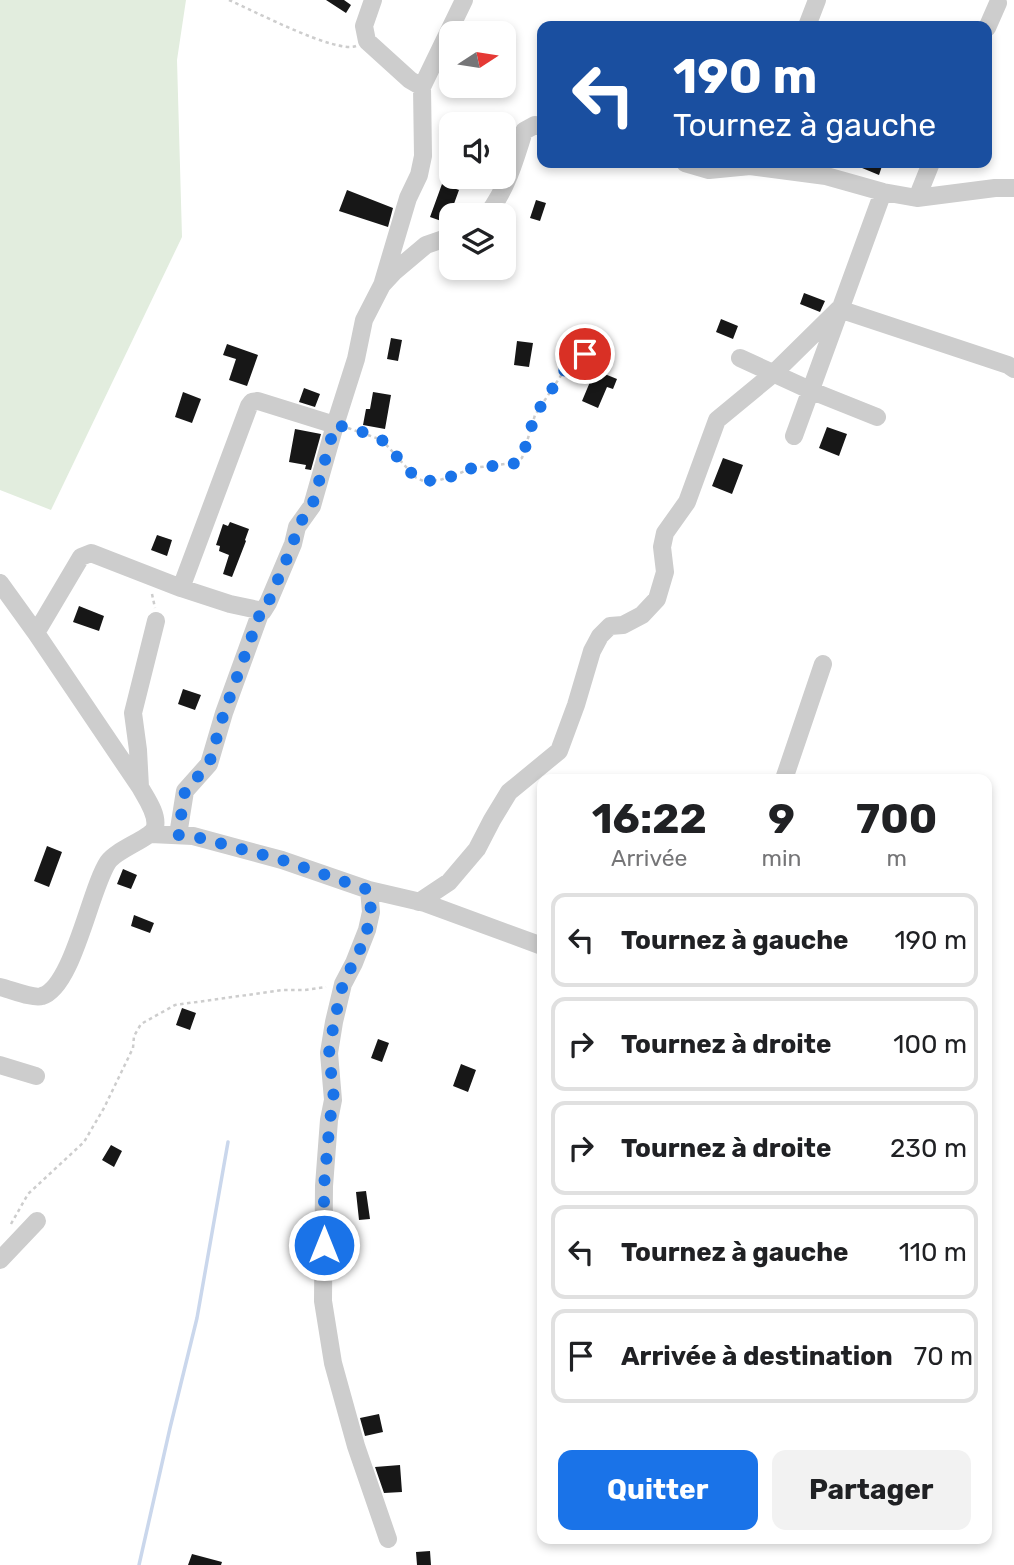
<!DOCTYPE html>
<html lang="fr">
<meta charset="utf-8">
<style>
body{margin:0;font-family:Rubik,sans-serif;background:#f2f2f2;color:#202124;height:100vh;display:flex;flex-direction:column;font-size:26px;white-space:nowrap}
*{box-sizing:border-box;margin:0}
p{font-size:23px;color:#757577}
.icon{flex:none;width:38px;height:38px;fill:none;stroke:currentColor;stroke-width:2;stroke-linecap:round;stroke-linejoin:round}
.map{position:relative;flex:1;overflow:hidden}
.side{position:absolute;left:537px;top:774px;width:455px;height:770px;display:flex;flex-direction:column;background:#fff;border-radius:14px;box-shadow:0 4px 10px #0003}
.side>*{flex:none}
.hud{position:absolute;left:537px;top:21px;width:455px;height:147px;border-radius:14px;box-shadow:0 4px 10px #0003;background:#1a4fa0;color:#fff;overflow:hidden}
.needle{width:46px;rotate:78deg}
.controls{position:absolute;left:439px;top:21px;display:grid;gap:14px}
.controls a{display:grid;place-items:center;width:77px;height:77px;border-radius:14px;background:#fff;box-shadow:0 4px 10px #0003;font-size:35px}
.pin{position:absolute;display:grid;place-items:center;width:60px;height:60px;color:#fff;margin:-30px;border:4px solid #fff;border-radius:50%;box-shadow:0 2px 7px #0007}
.me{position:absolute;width:77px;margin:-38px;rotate:0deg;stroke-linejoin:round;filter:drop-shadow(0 0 5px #0008)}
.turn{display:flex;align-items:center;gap:24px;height:147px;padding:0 21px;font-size:32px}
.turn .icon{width:91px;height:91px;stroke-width:2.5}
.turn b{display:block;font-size:49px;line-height:60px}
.eta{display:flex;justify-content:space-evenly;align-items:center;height:119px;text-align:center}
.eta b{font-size:42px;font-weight:700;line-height:49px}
.cta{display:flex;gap:14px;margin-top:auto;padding:14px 21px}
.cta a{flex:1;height:80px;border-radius:14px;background:#1a73e8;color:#fff;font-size:28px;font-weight:700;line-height:80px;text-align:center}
.cta a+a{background:#f2f2f2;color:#202124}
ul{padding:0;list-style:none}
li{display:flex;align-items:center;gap:21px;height:94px;margin:0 14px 10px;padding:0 7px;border:4px solid #e0e0e0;border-radius:14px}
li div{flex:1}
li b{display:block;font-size:26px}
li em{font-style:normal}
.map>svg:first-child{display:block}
</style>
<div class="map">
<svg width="1014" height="1565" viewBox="0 0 1014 1565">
<rect width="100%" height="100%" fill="#fff"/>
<path fill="#e2edde" d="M0,0H186L177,60L182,237L51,510L0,490Z"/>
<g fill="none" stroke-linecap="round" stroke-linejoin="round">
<path stroke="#cad7ec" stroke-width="3.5" d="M139,1565L170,1428L197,1318L228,1142"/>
</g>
<path fill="#171717" d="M326,0H344L351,5L346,13Z
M850,163H883L879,175Z
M442,184L459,190L447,223L430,217Z
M347,190L393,208L388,227L339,211Z
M536,200L546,203L540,221L530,218Z
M804,293L825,301L820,312L800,304Z
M721,319L738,326L733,339L716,332Z
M391,338L402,340L398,361L387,359Z
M517,341L533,343L529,367L514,365Z
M227,344L258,355L247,386L229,380L236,359L223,355Z
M595,370L617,379L613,389L607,387L598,408L582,401Z
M304,388L320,394L315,407L299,402Z
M183,392L201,399L192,423L175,417Z
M373,392L391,395L385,429L363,425L366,409H370Z
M827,427L847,434L839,456L819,448Z
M295,429L321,434L311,470L305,469L306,465L289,462Z
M723,458L743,465L732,494L712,486Z
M230,522L249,529L245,540L246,541L232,577L223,574L229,555L219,551L220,546L216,545L223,524L228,526Z
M157,535L172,540L167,556L151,550Z
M79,606L104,616L99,631L73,622Z
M183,689L201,695L195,710L178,704Z
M47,846L62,852L49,887L34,881Z
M123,869L137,875L131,889L117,884Z
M134,915L154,923L150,933L131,926Z
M182,1008L196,1013L190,1030L176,1025Z
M378,1039L389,1043L382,1062L371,1058Z
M461,1064L476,1070L468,1092L453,1086Z
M111,1145L122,1151L114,1167L102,1160Z
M366,1191L370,1219L359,1220L356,1192Z
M379,1414L383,1432L365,1436L360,1418Z
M400,1465L402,1492L384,1493L375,1467Z
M430,1551L431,1565H417L416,1552Z
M192,1554L222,1562L221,1565H188Z"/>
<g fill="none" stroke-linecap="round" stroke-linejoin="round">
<path stroke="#cdcdcd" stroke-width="2.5" stroke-dasharray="3.5 3.5" stroke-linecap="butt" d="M229,0C252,10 336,54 356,46
M348,428L382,440L415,477L423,481L440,480L455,475L473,468L513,463L522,458L535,415L566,368L585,354
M152,594L155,608
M11,1224L28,1194L84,1142L104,1108L133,1048L134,1036L141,1024L175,1005L283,990H305L326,987"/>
<path stroke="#cdcdcd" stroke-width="18" d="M373,0L364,26L367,41L410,80L422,87
M807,26L817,0
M987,28L998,3
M685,163L709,170L750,166L826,176L883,192L917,198L995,188H1014
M917,198L931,163
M487,215C506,190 515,161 524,131L535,125L542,127
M383,282L408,198L419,175L423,156L422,87L464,0
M740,358L812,391L877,417
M794,436L883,192
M0,583L36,633
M181,588L249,406L252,402L258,401L335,425
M784,779L823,664
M140,787L138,750L133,713L156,621
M151,834L193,836L282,860L369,890L425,903L542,946
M178,835L185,791L209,764L224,713L261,611
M369,890L371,912L367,930L354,963L343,984L334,1022L329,1053L333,1100L329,1120L324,1186L323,1301L333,1363L356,1446L388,1539
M419,902L449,882L477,849L492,820L509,792L559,751L576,705L592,651L600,636L610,626L623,625L642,615L657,599L665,572L662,547L665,533L687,502L717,420L774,373L839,309L1008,365L1014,369
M0,987C10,989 33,999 42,996C73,987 90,889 108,862C117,849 152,838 155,827C158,814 146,798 140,787L36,633L81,557L91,553L181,588L230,604L263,611L268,603L293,544L297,527L312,506L335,425L356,359L364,320L382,285L395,271L426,245L452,236
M0,1065L36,1076
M0,1260L37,1221"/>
</g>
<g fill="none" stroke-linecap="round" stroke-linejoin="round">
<path stroke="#1a73e8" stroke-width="12" stroke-dasharray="0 21.6" d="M324,1245V1186L330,1119L334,1100L329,1053L334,1022L343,984L363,943L367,930L371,912L369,890L282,860L193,836L178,835L185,791L209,764L224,713L261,611H264L268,603L293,544L297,527L312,506L335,425L355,429L382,440L415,477L424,481L440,480L456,475L472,468L513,464L522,458L535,415L566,368L585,354"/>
</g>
</svg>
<div class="controls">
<a><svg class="needle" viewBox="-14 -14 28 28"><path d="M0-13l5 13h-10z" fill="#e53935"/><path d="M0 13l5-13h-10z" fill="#757577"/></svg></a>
<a><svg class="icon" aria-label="sound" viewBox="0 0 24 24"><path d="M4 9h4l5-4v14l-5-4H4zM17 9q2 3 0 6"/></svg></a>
<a><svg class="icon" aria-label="layers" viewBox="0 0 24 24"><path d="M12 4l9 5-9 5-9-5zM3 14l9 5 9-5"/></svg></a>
</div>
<div class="pin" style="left:585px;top:354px;background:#d93025"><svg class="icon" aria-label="arrive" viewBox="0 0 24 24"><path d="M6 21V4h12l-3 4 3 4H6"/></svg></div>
<svg class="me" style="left:324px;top:1245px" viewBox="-20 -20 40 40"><circle r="17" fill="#1a73e8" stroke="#fff" stroke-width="3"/><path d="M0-11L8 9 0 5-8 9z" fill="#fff"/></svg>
<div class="hud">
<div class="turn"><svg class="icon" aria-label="left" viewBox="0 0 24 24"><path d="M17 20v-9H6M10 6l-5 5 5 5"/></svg><div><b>190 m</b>Tournez à gauche</div></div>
</div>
<section class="side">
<div class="eta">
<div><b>16:22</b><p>Arrivée</p></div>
<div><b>9</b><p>min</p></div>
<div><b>700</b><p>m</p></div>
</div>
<ul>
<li><svg class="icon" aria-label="left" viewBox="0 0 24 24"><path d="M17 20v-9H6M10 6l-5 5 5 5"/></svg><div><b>Tournez à gauche</b></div><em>190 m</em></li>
<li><svg class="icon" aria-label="right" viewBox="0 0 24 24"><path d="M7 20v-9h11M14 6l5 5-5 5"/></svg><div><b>Tournez à droite</b></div><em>100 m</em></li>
<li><svg class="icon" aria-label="right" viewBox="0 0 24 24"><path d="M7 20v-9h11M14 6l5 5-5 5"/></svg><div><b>Tournez à droite</b></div><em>230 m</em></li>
<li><svg class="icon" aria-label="left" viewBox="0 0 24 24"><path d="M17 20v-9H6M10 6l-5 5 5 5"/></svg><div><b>Tournez à gauche</b></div><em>110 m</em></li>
<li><svg class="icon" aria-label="arrive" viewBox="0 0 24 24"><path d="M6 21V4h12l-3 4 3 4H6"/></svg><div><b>Arrivée à destination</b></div><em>70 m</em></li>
</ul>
<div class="cta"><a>Quitter</a><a>Partager</a></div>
</section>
</div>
